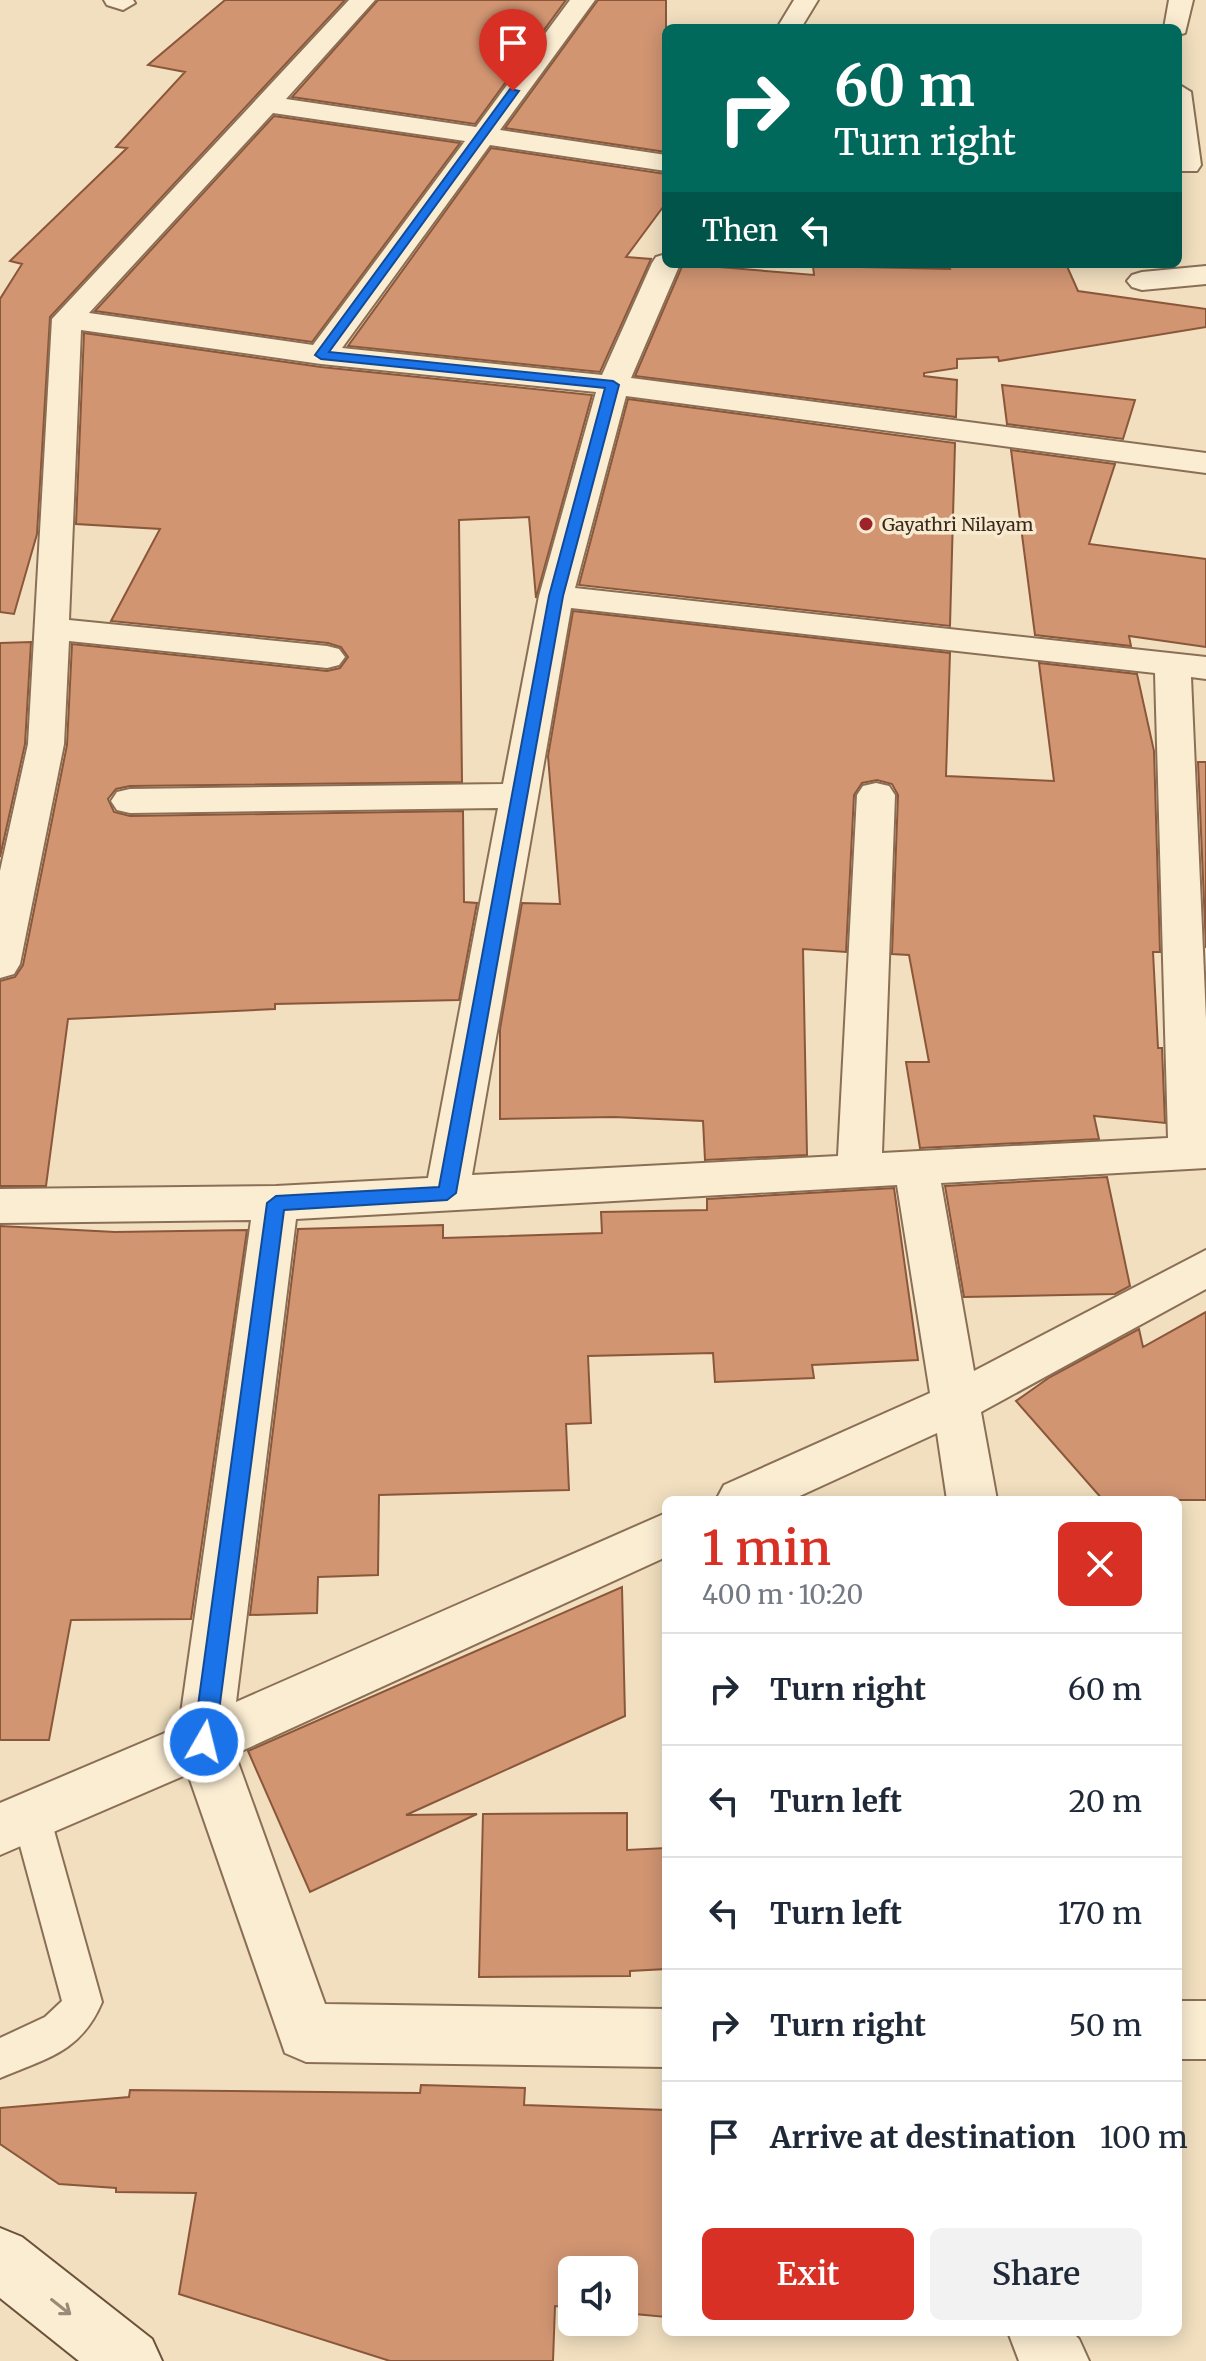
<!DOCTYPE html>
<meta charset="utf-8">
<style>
body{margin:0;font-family:Merriweather,serif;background:#f2f2f3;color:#1f2937;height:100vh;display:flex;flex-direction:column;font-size:30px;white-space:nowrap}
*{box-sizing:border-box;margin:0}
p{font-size:26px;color:#747a83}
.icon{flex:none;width:44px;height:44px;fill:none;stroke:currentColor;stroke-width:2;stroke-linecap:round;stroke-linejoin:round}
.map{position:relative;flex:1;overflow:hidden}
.sheet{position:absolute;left:662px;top:1496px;width:520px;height:840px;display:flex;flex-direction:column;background:#fff;border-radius:12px;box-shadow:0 4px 20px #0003}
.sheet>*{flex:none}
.top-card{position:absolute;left:662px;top:24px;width:520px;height:244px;border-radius:12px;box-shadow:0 4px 20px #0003;background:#00695c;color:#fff;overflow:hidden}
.buttons{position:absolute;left:558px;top:2256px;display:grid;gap:16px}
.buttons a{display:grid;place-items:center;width:80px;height:80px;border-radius:12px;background:#fff;box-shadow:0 4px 20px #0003;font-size:40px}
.pin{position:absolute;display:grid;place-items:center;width:68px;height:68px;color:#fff;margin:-82px -34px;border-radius:50% 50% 50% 0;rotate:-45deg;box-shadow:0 0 8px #0007}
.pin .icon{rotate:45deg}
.me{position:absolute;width:88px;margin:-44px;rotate:8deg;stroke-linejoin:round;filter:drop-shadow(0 0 6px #0008)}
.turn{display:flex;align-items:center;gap:28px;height:168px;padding:0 40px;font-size:36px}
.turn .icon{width:104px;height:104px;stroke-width:2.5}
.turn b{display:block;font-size:56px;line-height:68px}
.then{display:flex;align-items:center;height:76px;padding:0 40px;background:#0003;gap:16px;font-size:30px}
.round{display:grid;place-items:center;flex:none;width:84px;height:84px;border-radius:12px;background:#f2f2f3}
.overview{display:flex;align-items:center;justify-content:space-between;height:136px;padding:0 40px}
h1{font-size:48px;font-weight:600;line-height:60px;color:#d93025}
.button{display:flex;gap:16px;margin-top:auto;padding:16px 40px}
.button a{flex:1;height:92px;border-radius:12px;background:#d93025;color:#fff;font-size:32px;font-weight:600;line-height:92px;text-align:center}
.button a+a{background:#f2f2f3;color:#1f2937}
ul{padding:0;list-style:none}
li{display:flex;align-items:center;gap:24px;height:112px;padding:0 40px;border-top:2px solid #e0e1e3}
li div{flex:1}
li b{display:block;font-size:30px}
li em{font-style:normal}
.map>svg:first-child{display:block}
</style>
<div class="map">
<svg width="1206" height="2361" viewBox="0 0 1206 2361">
<rect width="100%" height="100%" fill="#f1dfbf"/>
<path fill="#d19572" stroke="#8b573a" stroke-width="2" d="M225,0H345L50,317L37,534L14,614L0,612V299L22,264L10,261L127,148L116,147L185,72L148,65Z
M378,0H566L475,124L292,97Z
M598,0H666V152L505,128Z
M274,116L460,143L312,342L95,311Z
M491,148L666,174V203L626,257L651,259L600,372L348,346Z
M683,264L814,275L813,266L950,269L948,264H1066L1078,291L1206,309V327L999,361L998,357L957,359V368L924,373V376L957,380L956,417L635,376Z
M84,333L321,367L592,395L536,598L529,517L459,520L462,782L130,786L116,789L108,799L114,812L130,816L463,811L464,902L477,903L459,1000L275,1004V1009L68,1019L46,1186H0V981L15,977L23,965L67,745L72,644L327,671L340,668L348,657L341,647L328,643L111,621L160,529L76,524Z
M1002,385L1135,400L1123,439L1007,424Z
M628,399L955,443L950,626L579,585Z
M1011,450L1115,464L1089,544L1206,559V647L1129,636L1131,646L1035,635Z
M573,611L950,653L946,776L1054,781L1039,663L1137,674L1154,751L1160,952H1153L1158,1048H1162L1165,1123L1094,1116L1099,1139L920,1148L906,1062H929L909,955L892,954L898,795L892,784L877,780L862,783L854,795L846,952L803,949L807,1155L705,1160L703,1121L614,1117L500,1119V1029L522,903L560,904L548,756Z
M31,642L25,744L0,857V643Z
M1198,762H1206V948Z
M1107,1177L1130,1286L1115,1294L964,1297L945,1186Z
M894,1188L918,1360L812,1365L814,1378L715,1382L713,1353L588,1356L591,1423L566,1424L569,1490L379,1495L378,1575L318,1577L317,1613L250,1615L298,1229L443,1225V1238L602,1233L601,1212L707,1210V1199Z
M0,1226L115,1232L247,1230L191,1619L71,1620L49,1740H0Z
M1206,1312V1500H1103L1016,1401L1050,1377L1139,1329L1143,1347Z
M622,1587L625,1716L406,1815L477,1814L310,1892L248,1751Z
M627,1813V1850L666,1848V1969L630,1971V1976L479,1977L483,1814Z
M421,2085L525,2088L524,2105L666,2110V2317L624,2313V2270H572V2308L555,2306L553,2361H390L179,2294L196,2193L116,2192V2188L59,2184L0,2144V2108L129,2097L130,2090L420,2093Z"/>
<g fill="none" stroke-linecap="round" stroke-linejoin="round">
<g stroke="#8a6f56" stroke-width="4">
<path id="service" d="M31,1799L44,1804L50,1816L102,2002C81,2052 47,2058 0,2078V2038L45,2017L62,2001L12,1816L18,1804Z"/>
</g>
<g stroke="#8a6f56" stroke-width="4">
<path id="minor" d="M104,0H133L135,3L123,10L107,5Z
M349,0H375L286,99L476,127L570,0H595L500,130L666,155V171L490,145L342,348L602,375L652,263L656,257L666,254V264H680L631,378L1206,453V473L626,396L575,588L1206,657V679L1191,677L1206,1019V1168L941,1183L974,1371L1206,1250V1289L981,1412L997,1500H947L937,1433L791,1500H716L724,1485L930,1393L897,1185L296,1219L236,1702L666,1513V1557L235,1754L325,2004L666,2009V2067L306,2062L285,2053L188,1774L0,1855V1803L179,1727L251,1220L0,1223V1189L276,1186L428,1178L498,808L130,813L117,810L111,801L117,792L130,789L503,784L539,596L596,392L321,364L81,330L69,620L327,646L339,649L345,657L339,665L327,668L69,641L64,744L20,964L14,974L0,978V871L28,744L52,319ZM273,113L465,141L313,345L89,313ZM571,608L1155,673L1168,1138L882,1153L895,795L889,786L876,783L863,786L857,795L838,1156L472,1175Z
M794,0H818L801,28H777Z
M1169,0H1193L1185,33L1178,35V28H1164Z
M1178,84L1191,92L1201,165L1197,171H1178Z
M1206,266V284L1142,290L1132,287L1127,281L1132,275L1142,272Z
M1178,2001H1206V2059H1178Z
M1008,2332H1072L1079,2339L1089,2361H1019Z"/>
</g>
<g stroke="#6c5039" stroke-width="4">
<path id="secondary" d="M0,2228L22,2237L152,2339L162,2361H79L0,2298Z"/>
</g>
<use href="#service" fill="#fbedd2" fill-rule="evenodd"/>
<use href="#minor" fill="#fbedd2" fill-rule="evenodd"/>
<use href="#secondary" fill="#fbedd2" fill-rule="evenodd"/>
</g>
<defs><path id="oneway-shaft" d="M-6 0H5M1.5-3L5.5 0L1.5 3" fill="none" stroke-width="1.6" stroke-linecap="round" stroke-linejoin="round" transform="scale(2)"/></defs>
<use stroke="#9a8a77" href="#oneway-shaft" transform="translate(61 2307) rotate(38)"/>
<path fill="#1a73e8" stroke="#114b97" stroke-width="2" d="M510,89L519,91L329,352L613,381L619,385L563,596L456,1193L447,1200L284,1210L215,1742L212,1749L204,1752L197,1749L193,1742L267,1203L276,1196L439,1187L549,596L605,388L321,359L315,355Z"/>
<circle fill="#9d2229" stroke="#f8eacf" stroke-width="3" cx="866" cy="524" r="8"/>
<g text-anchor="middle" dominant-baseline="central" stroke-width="7" stroke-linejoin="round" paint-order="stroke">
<g font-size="18" fill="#39281c" stroke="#f8eacf" text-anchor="start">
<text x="882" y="524">Gayathri Nilayam</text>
</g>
</g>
</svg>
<div class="buttons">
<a><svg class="icon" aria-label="sound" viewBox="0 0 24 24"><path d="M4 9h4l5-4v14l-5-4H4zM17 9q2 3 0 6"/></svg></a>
</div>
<div class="pin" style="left:513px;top:91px;background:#d93025"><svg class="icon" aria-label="arrive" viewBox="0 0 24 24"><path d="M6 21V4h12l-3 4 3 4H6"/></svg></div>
<svg class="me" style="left:204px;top:1742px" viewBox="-20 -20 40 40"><circle r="17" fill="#1a73e8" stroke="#fff" stroke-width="3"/><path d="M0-11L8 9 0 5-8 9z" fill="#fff"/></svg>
<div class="top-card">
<div class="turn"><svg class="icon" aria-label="right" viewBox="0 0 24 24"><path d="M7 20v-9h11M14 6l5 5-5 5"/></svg><div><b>60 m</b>Turn right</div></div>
<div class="then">Then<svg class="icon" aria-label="left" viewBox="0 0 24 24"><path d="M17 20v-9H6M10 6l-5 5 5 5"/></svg></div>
</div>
<section class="sheet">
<div class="overview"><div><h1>1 min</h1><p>400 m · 10:20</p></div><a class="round" style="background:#d93025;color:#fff"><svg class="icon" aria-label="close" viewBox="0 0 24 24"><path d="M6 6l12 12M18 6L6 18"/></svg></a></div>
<ul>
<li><svg class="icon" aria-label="right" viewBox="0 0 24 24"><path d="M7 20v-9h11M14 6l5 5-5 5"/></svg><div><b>Turn right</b></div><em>60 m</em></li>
<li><svg class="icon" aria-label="left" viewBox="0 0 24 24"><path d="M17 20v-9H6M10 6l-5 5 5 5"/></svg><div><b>Turn left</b></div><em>20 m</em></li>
<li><svg class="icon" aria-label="left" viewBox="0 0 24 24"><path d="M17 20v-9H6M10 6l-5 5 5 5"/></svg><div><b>Turn left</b></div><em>170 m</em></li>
<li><svg class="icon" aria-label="right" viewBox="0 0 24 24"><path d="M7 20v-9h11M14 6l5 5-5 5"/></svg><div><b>Turn right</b></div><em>50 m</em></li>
<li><svg class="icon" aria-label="arrive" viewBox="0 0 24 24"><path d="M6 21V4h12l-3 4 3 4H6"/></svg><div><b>Arrive at destination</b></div><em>100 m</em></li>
</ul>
<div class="button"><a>Exit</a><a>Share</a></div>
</section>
</div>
